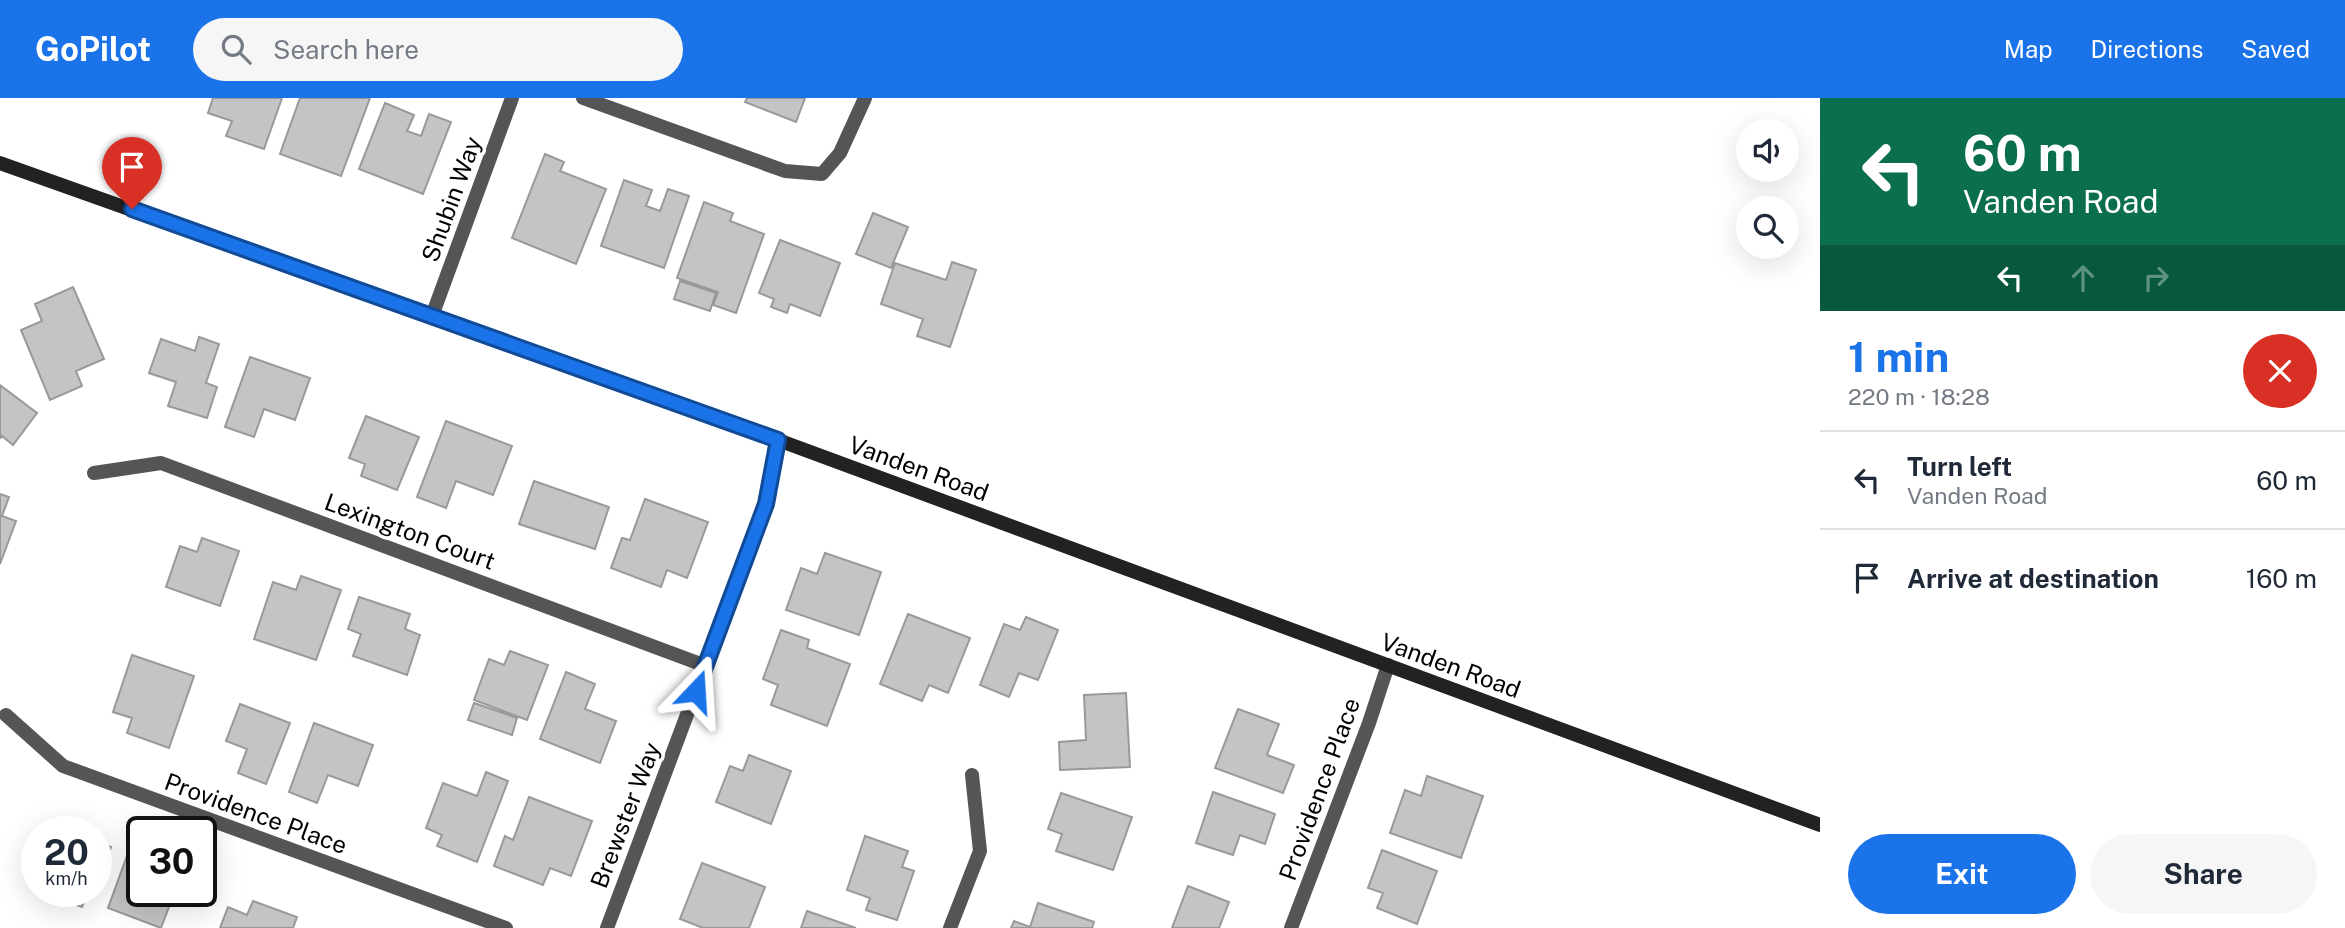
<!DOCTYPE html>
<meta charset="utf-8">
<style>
body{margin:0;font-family:"Public Sans",sans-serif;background:#f6f6f7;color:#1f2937;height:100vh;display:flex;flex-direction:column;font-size:26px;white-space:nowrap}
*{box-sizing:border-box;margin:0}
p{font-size:23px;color:#747a83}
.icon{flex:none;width:38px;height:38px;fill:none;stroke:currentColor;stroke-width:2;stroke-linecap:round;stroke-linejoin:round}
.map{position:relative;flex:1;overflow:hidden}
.drawer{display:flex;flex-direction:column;background:#fff;width:525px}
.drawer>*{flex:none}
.top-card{background:#0b6e4f;color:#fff;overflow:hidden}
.tools{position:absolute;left:1736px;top:21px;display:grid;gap:14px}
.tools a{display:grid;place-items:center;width:63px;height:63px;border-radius:50%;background:#fff;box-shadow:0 7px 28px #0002;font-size:35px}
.speed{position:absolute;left:21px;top:718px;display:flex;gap:14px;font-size:35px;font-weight:700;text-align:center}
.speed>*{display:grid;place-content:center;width:91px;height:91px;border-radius:50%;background:#fff;box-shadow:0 7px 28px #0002;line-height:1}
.speed small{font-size:18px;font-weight:400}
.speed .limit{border:4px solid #111;border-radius:10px;background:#fff;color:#111}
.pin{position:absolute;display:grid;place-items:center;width:60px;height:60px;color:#fff;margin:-72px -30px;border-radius:50% 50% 50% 0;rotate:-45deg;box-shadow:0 0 7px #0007}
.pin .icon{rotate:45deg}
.me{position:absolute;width:77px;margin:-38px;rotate:20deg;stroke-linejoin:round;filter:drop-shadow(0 0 5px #0008)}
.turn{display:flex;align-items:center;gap:24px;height:147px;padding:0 28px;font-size:32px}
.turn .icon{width:91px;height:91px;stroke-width:2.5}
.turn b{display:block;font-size:49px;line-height:60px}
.lanes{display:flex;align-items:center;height:66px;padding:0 28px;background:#0003;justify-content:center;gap:35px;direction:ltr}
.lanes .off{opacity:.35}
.round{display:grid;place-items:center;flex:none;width:74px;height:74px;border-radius:37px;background:#f6f6f7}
.overview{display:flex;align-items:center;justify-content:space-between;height:119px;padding:0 28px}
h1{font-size:42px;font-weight:700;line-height:52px;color:#1a73e8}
.button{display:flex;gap:14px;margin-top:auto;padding:14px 28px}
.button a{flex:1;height:80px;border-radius:42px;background:#1a73e8;color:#fff;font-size:28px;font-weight:700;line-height:80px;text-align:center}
.button a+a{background:#f6f6f7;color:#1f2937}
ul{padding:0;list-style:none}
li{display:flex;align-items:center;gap:21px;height:98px;padding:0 28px;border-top:2px solid #e0e1e3}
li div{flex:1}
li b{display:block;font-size:26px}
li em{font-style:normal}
header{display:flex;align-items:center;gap:42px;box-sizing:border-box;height:98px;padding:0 35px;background:#1a73e8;color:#fff}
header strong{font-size:33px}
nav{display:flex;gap:38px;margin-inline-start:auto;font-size:24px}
.search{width:490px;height:63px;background:#f6f6f7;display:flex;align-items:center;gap:18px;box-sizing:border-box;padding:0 24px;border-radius:38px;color:#747a83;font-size:26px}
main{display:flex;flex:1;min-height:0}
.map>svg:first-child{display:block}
</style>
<header>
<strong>GoPilot</strong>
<div class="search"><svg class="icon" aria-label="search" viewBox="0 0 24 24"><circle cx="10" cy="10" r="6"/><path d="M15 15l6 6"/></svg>Search here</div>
<nav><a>Map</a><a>Directions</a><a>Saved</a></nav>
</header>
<main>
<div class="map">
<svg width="1820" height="830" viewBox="0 0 1820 830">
<rect width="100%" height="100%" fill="#fff"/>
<path fill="#c4c4c4" stroke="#999" stroke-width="2" d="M213,0H282L264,51L226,38L232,23L208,15Z
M300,0H370L341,78L280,56Z
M747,0H805L796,24L745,4Z
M385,5L414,17L407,33L421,38L429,16L451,24L423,96L359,71Z
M545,56L564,64L560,73L606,91L576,166L512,140Z
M624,82L652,92L646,108L660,113L668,91L689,98L664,170L601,148Z
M704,104L733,115L730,123L764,136L736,215L713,207L718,194L677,180Z
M873,115L908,129L891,170L856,156Z
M780,142L840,165L820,218L790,206L787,215L771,209L774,201L759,195Z
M952,164L976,172L950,249L917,238L923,221L881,206L895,165L946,182Z
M680,183L716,195L710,213L674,201Z
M73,189L104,261L76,273L82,288L50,302L21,232L42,223L35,206Z
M199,239L219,246L206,285L217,289L207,320L168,308L176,284L149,275L161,241L195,253Z
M250,259L310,280L295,322L264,311L254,339L225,329Z
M0,287L37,315L13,347L2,338L0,340Z
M366,318L419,339L397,392L361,378L365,366L349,360Z
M446,323L512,348L493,397L456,383L446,410L417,399Z
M534,383L609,409L595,451L519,426Z
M0,396L9,399L2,418L16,423L0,466Z
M645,401L708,424L687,480L667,472L661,489L611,470L622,440L630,442Z
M202,440L239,453L220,508L166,489L180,448L197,454Z
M825,455L881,474L859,537L786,512L801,470L817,476Z
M301,478L341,492L316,562L254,541L273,484L296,492Z
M359,499L410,516L405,531L420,537L407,577L353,558L361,536L348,531Z
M908,516L970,540L948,595L929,587L922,603L880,586Z
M1026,519L1058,532L1038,582L1019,575L1009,599L980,587L1004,526L1020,532Z
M781,532L809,542L807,550L850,566L827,628L771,607L778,587L763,581Z
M510,553L548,567L527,622L474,602L489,561L504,567Z
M132,557L194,578L169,650L127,635L132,620L113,614Z
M566,574L595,586L585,611L616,623L600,665L540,641Z
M1126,595L1130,669L1060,672L1059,644L1086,642L1084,597Z
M474,605L517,620L512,637L468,622Z
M240,606L290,625L266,686L238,675L247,651L226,643Z
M1238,611L1279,626L1267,657L1294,667L1283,695L1215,670Z
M314,625L373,647L358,688L328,677L317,705L289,694Z
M749,657L791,673L771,726L716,704L730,668L743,673Z
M486,674L508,683L477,764L437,748L442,737L426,730L443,685L477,698Z
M1427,678L1483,698L1461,760L1390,735L1405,692L1421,698Z
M1213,694L1275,716L1265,746L1240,737L1233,757L1196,745Z
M1061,695L1132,719L1113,772L1056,753L1062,736L1048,731Z
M529,699L592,723L571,778L550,770L543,787L494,768L505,738L513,742Z
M865,738L908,753L902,769L914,773L897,822L866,812L870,800L847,792Z
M96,743L111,749L101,778L96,777Z
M1382,752L1437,773L1417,826L1377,810L1383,795L1368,790Z
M128,755L142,760V793H175L161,830L108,810Z
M702,765L765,789L749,830H703L680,821Z
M1188,788L1229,804L1219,830H1172Z
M37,793H88L82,809Z
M253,803L297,819L293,830H220L228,809L247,817Z
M1038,805L1094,824L1092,830H1011L1014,823L1030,829Z
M807,813L856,830H801Z"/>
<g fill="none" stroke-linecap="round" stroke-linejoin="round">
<path stroke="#555" stroke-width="14" d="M583,0L785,73L822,76L840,55L865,0
M432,218L512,0
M94,375L161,365L706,568
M6,617L63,668L506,830
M607,830L766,406L778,342
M950,830L980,753L972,677
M1291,830L1369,625L1388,567"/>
<path stroke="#222" stroke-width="14" d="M0,65L778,342L1820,727"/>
</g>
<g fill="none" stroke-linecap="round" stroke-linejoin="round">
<g stroke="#114b97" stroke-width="18">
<path id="route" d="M132,111L778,342L766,406L696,593"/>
</g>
<use href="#route" stroke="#1a73e8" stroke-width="12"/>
</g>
<g text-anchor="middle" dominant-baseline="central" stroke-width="7" stroke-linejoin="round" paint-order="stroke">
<g font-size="24" fill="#000" stroke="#fff">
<text transform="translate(451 101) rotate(-70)">Shubin Way</text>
<text transform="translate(919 370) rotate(20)">Vanden Road</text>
<text transform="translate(410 433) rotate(20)">Lexington Court</text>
<text transform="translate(1451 567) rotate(20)">Vanden Road</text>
<text transform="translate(1319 691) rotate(-70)">Providence Place</text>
<text transform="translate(256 715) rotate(20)">Providence Place</text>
<text transform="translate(625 717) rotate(-69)">Brewster Way</text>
</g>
</g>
</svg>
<div class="tools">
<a><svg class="icon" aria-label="sound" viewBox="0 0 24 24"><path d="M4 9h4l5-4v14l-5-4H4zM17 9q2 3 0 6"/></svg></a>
<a><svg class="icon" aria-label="search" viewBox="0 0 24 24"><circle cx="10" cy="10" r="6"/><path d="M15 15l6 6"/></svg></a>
</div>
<div class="speed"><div>20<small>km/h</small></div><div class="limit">30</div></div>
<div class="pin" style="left:132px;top:111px;background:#d93025"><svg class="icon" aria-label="arrive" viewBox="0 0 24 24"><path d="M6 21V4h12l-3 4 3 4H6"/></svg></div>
<svg class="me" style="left:696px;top:593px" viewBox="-20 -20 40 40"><path d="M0-17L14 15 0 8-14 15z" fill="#1a73e8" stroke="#fff" stroke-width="4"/></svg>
</div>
<section class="drawer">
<div class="top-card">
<div class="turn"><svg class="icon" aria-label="left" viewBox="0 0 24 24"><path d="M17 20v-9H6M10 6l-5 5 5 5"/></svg><div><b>60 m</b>Vanden Road</div></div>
<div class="lanes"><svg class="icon" aria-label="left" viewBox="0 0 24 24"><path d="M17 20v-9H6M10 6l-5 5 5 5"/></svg><svg class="icon off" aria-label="ahead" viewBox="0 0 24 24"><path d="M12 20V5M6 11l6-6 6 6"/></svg><svg class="icon off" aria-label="right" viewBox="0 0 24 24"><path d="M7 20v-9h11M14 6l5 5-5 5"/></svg></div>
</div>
<div class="overview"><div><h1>1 min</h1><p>220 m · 18:28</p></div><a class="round" style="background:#d93025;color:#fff"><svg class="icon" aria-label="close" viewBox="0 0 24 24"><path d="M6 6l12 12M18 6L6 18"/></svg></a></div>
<ul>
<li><svg class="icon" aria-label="left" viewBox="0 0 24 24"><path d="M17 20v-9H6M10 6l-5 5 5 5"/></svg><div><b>Turn left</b><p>Vanden Road</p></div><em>60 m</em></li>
<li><svg class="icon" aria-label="arrive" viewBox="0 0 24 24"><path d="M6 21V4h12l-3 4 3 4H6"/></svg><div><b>Arrive at destination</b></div><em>160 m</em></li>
</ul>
<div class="button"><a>Exit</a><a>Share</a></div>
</section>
</main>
